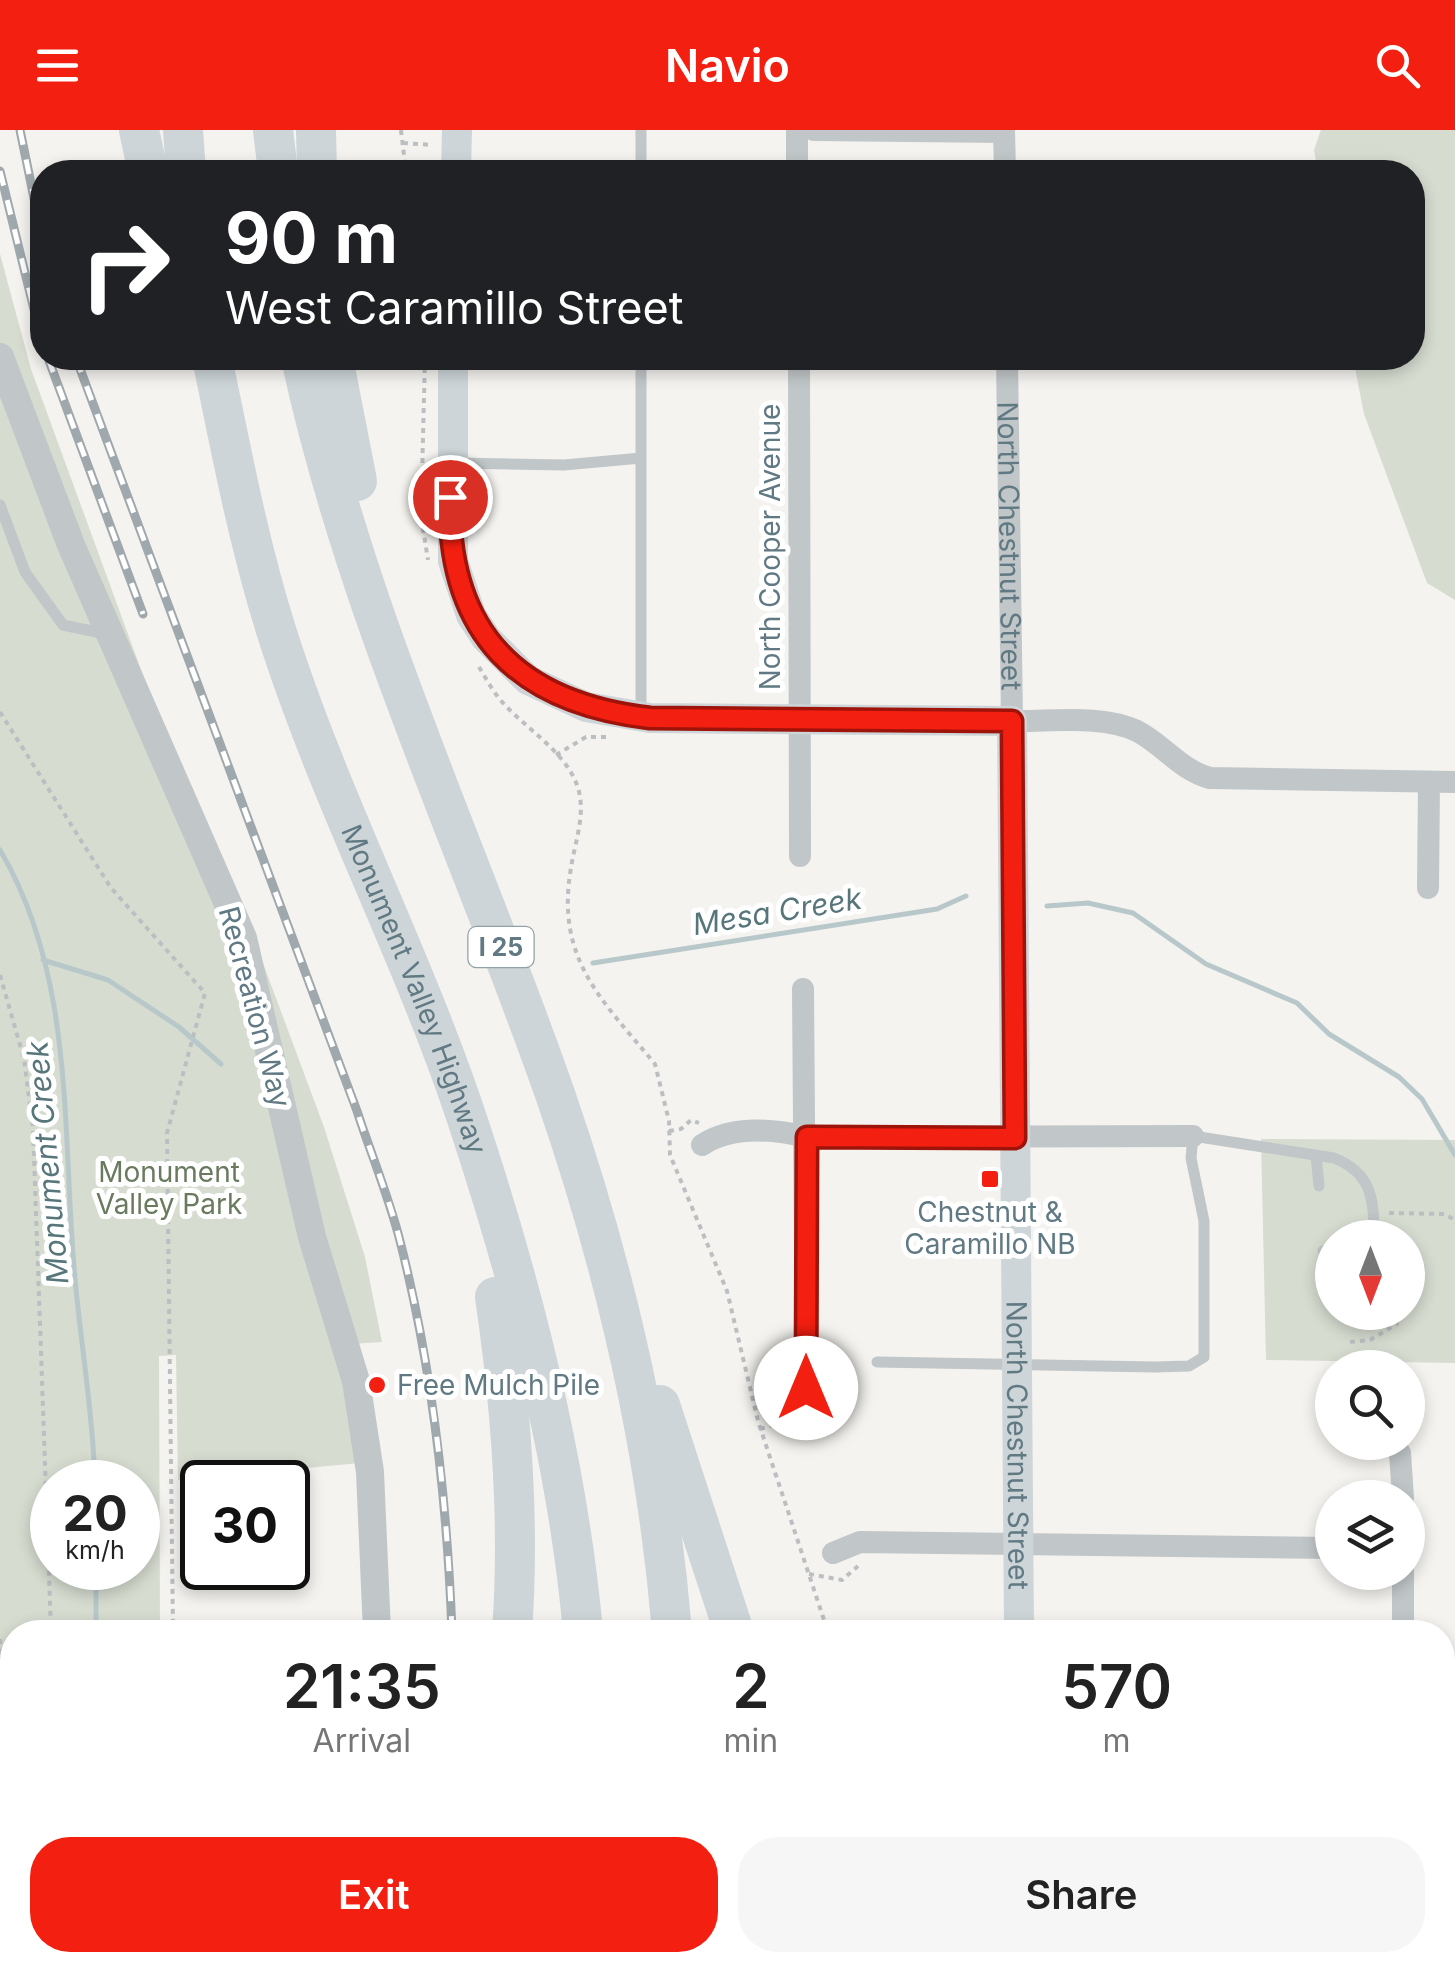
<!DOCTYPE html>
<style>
body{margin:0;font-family:Inter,sans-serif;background:#f6f6f6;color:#222;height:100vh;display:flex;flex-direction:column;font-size:38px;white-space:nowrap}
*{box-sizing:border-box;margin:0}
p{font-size:32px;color:#767676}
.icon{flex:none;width:55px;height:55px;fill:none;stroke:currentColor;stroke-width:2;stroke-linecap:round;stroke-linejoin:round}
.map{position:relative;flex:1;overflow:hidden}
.panel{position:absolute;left:0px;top:1490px;width:1455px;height:352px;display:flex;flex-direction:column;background:#fff;border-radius:40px 40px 0 0;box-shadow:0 5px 15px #0003}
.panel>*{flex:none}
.guide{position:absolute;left:30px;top:30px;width:1395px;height:210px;border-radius:40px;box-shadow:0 5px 15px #0003;background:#202124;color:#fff;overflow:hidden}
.needle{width:65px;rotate:180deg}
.controls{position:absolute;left:1315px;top:1090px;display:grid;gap:20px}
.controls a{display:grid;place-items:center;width:110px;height:110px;border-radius:50%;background:#fff;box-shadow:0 5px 15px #0003;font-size:50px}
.speed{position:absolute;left:30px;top:1330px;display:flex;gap:20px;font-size:50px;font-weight:700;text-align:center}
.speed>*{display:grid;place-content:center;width:130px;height:130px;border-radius:50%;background:#fff;box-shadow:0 5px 15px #0003;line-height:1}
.speed small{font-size:25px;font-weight:400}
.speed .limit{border:5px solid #111;border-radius:15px;background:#fff;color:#111}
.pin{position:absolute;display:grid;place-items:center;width:85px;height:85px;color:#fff;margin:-42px;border:5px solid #fff;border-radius:50%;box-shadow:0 2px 10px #0007}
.me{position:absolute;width:110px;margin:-55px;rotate:0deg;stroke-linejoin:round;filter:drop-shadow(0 0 8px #0008)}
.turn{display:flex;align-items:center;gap:35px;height:210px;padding:0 30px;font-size:45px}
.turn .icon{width:130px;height:130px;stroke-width:2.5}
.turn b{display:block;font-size:70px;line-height:85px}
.eta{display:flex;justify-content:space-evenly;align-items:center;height:170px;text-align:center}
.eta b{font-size:60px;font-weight:600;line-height:70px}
.action{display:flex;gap:20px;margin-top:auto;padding:20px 30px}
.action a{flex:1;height:115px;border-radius:40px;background:#f31f10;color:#fff;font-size:40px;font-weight:600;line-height:115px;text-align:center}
.action a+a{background:#f6f6f6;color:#222}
header{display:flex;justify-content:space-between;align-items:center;height:130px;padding:0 30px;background:#f31f10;color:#fff;font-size:45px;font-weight:600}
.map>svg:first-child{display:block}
</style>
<header><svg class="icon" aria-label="menu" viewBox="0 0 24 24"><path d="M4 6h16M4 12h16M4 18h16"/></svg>Navio<svg class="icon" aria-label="search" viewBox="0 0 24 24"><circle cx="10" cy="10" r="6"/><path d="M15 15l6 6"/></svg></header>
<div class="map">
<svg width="1455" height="1842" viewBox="0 0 1455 1842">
<rect width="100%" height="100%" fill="#f4f3ef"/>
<path fill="#d6dcd0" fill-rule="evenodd" d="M1321,0H1455V470L1427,453L1364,284L1353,228H1412V42H1318L1314,20Z
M0,124L31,239L166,608L257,817L324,997L365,1127L382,1212L337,1215L360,1333L178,1350L176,1225L159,1226L160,1502H12V1830H234L236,1842H0ZM52,1352H138V1438H52Z
M1261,1009L1455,1010V1233L1266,1230ZM1332,1108H1408V1182H1332Z"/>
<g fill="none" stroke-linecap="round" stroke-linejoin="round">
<path stroke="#b8c8ca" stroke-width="5" d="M0,720C72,841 63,989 73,1124C78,1200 93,1276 95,1352
M1047,776L1088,773L1133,783L1206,834L1297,873L1329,904L1399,947L1422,969L1455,1025
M43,830L108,850L179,897L221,934
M593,833L937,779L966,766
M96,1502V1438
M84,1842L87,1830"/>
<path stroke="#bcbfc1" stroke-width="4" stroke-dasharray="5 5" stroke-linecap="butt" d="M401,0L406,42
M403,13L433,15
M425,228L421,386L428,430
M479,537C487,550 494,564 505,575C528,600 565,622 577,655C587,682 575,711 571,738C555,829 602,870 655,934L669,991L670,1025L727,1161L758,1291L828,1502
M0,582L111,758L205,863L167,1003L173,1502
M556,625L586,607H610
M0,845L24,929L33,998L51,1502
M669,1001L681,999L691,990L699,993
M1389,1083L1444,1084L1455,1090
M1354,1182L1352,1190L1357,1193L1363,1189L1361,1182
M1350,1212L1370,1210L1397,1194V1184L1363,1187
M760,1299L780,1293
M809,1444L842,1450L858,1436
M0,1509L5,1654L0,1762
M878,1830L879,1842
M43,1842V1830
M175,1842L176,1830
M210,1842L226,1830"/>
<path stroke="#c1c6c8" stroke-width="11" d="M641,0V42
M641,228V583
M456,333L564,335L641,328
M0,375L25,442L63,495L106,504
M1316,1026L1319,1056
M1323,1121L1332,1132
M877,1232L1155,1237L1189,1236L1204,1227V1091L1191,1028L1193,1006L1334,1028C1372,1043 1374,1069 1374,1108
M1286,1830V1842"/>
<g stroke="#c1c6c8" stroke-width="22">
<path d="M797,0V42"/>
<path d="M814,0L1004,2"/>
<path d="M1004,0L1005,42"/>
<path d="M799,228L800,726"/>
<path id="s1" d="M1007,228L1012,591C1050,592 1102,584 1137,601C1164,615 1180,640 1210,648L1455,652"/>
<path d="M1428,758L1429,652"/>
<path d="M702,1015C732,995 773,999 807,1007L1193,1006"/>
<path d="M800,1287L806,1258L803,859"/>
<path d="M1400,1323L1403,1368"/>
<path d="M833,1423L860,1412L1332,1418"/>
<path d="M1403,1502V1442"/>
<path d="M1442,1823H1455"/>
</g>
<path stroke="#c1c6c8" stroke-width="28" d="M0,227L71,415L243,808L312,1107L356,1251L370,1342L377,1502
M342,1842L344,1830"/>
<g stroke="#cdd5d8" stroke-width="30">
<path d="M456,42L457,0"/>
<path id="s2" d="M453,228V431L471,485L486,508L528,550L586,577L650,588L1012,591L1019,1502"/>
<path d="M1022,1830V1842"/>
</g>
<g stroke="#cdd5d8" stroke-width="40">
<path d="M139,0L148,42"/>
<path d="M183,0L186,42"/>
<path d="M273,0L278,42"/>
<path d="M316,0L317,42"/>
<path id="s3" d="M212,228C231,319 248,411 276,500C330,671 416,831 471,1001C524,1162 568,1334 583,1502"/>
<path d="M301,228C356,483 469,718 555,964C615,1137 657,1319 672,1502"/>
<path d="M333,228L357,351"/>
<path d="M495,1167C511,1276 520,1392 512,1502"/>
<path d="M660,1275L734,1502"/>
<path d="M792,1830V1842"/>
<path d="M484,1842L486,1830"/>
<path d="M594,1842V1830"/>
<path d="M685,1842V1830"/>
</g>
<g stroke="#9fa8ac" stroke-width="9">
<path id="rail" d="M20,0L42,107
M0,41L42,212
M48,228L143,484
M76,228L357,981C371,1024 389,1067 400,1111C433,1240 447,1370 452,1502
M420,1842L422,1830"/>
</g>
<use href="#rail" stroke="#fff" stroke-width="5" stroke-dasharray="15" stroke-linecap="butt"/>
</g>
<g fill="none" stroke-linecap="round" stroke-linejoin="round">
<g stroke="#9e140a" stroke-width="25">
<path id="route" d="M450,367C447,503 518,573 650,588L1012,591L1015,1008L807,1007L806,1258"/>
</g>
<use href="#route" stroke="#f31f10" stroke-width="18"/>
</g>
<g fill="#f31f10" stroke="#fff" stroke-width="4">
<rect x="980" y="1039" width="20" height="20" rx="5"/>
<circle cx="377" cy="1255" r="10"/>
</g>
<g text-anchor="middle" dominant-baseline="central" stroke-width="10" stroke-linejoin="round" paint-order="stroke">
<rect fill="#fff" stroke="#90a1a8" stroke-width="2.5" x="468.5" y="797" width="65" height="40" rx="8"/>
<g font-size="25" font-weight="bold" fill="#607983">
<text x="501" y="817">I 25</text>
</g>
<g font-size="28" fill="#607983" stroke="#fff">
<text stroke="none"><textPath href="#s1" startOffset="188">North Chestnut Street</textPath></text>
<text transform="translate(770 417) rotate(-90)">North Cooper Avenue</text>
<text stroke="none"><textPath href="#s3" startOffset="665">Monument Valley Highway</textPath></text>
<text transform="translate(255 877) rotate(75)">Recreation Way</text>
<text stroke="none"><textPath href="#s2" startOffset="1562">North Chestnut Street</textPath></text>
</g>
<g font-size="28" fill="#697a5f" stroke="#fff">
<text x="169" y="1042">Monument<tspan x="169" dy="32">Valley Park</tspan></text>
</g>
<g font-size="28" fill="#607983" stroke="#fff">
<text x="990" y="1082">Chestnut &amp;<tspan x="990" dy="32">Caramillo NB</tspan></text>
<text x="397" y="1255" text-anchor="start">Free Mulch Pile</text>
</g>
<g font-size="30" font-style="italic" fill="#57767a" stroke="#fff">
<text transform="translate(777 781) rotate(-9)">Mesa Creek</text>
<text transform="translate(47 1033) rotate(-95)">Monument Creek</text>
</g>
</g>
</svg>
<div class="controls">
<a><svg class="needle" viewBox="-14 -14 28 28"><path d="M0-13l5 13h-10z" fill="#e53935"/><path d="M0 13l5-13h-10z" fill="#767676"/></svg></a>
<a><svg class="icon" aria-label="search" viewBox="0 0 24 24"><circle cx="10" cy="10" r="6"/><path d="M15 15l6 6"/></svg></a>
<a><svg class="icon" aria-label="layers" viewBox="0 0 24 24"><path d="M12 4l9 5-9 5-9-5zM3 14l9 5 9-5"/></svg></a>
</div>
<div class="speed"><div>20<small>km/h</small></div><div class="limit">30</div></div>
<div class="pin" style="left:450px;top:367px;background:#d93025"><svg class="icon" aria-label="arrive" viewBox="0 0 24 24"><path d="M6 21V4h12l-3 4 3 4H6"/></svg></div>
<svg class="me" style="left:806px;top:1258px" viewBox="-20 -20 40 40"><circle r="19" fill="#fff"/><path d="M0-13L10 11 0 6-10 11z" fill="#f31f10"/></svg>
<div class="guide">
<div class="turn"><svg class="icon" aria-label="right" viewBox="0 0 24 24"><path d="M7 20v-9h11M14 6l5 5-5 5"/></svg><div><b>90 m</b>West Caramillo Street</div></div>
</div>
<section class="panel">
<div class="eta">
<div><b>21:35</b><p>Arrival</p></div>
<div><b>2</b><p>min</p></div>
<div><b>570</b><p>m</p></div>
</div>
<div class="action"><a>Exit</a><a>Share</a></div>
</section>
</div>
